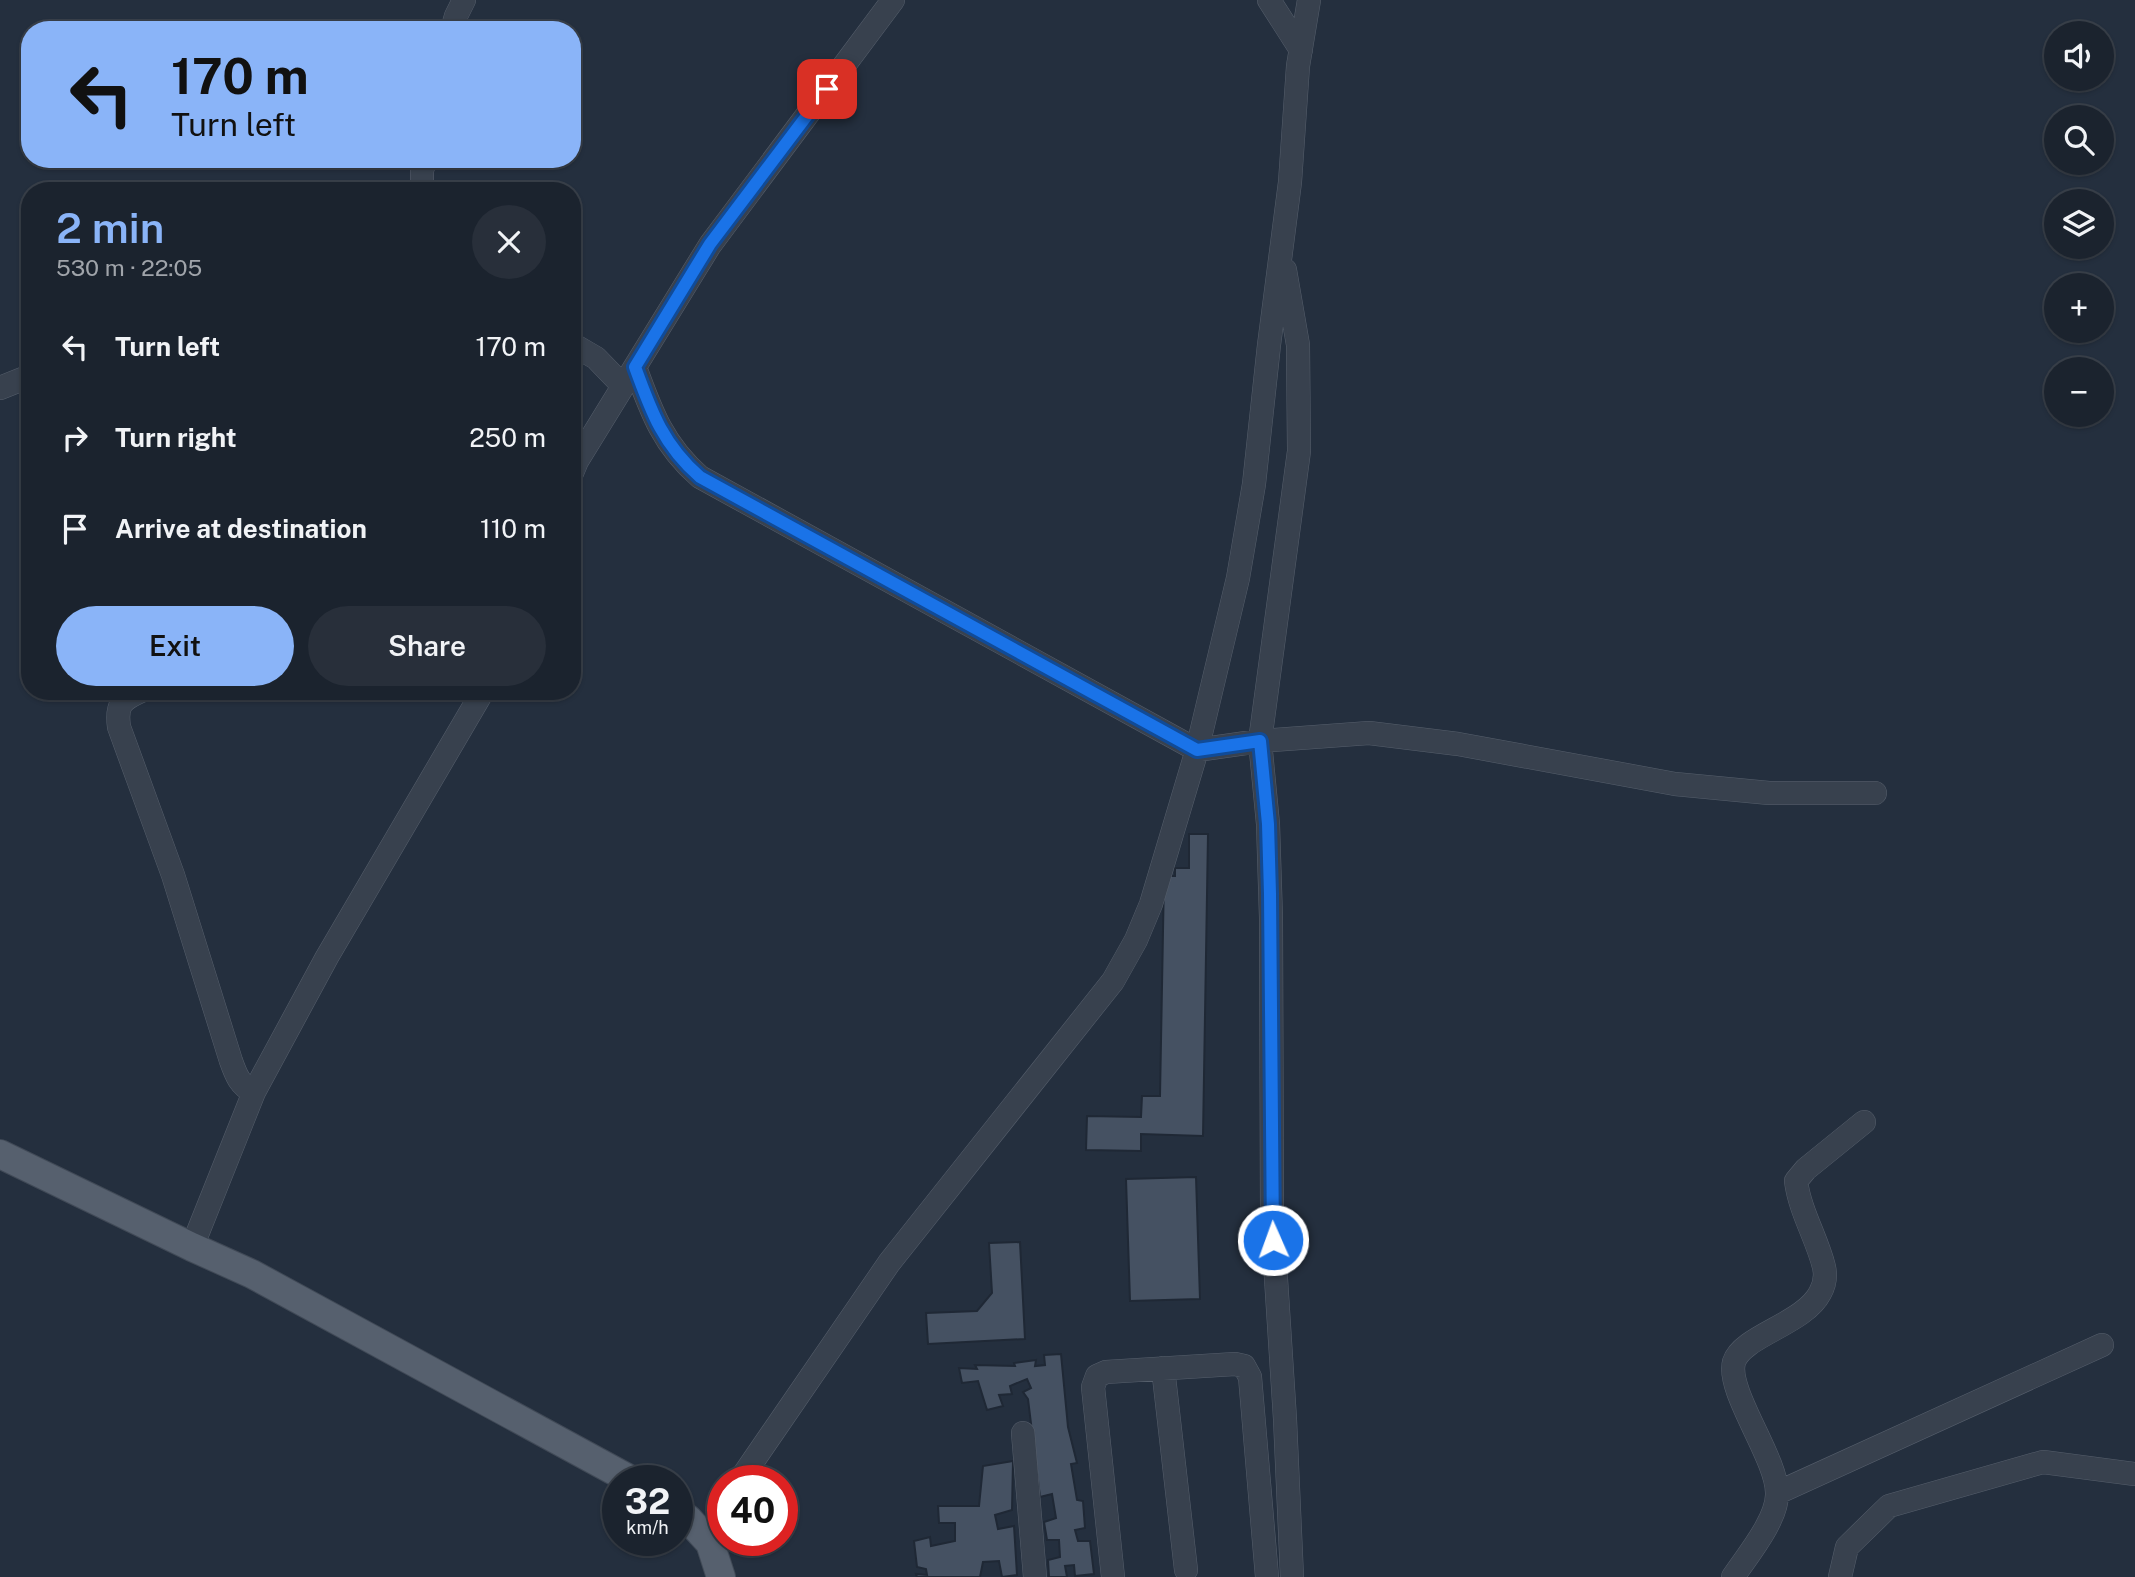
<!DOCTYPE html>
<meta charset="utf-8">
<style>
body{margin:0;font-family:"Public Sans",sans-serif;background:#282f3a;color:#f1f3f6;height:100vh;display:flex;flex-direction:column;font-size:26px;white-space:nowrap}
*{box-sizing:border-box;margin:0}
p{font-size:23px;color:#a0a4aa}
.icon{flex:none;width:38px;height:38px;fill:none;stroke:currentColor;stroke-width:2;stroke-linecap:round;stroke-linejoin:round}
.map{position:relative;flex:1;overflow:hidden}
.sheet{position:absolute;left:21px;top:182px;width:560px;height:518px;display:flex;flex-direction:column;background:#1b232e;border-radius:28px;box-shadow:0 2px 5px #0004,0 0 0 2px #39404a}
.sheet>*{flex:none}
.hud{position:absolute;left:21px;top:21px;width:560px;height:147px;border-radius:28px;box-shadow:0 2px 5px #0004,0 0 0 2px #39404a;background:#8ab4f8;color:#111;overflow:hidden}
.buttons{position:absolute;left:2044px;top:21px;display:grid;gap:14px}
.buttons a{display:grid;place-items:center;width:70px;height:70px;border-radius:50%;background:#1b232e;box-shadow:0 2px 5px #0004,0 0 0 2px #39404a;font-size:35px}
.speed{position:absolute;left:602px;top:1465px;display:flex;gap:14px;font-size:35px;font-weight:700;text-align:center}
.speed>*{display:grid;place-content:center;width:91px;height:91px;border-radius:50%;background:#1b232e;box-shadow:0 2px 5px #0004,0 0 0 2px #39404a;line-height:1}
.speed small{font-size:18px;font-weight:400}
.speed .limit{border:10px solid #d22;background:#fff;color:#111}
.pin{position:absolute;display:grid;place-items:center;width:60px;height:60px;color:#fff;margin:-30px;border-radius:14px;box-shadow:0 4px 10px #0006}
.me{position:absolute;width:77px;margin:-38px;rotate:358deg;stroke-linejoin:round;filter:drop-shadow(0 0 5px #0008)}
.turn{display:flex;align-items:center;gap:24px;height:147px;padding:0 35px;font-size:32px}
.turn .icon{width:91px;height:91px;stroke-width:2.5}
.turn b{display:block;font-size:49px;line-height:60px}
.round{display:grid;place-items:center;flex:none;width:74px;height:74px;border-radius:37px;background:#282f3a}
.summary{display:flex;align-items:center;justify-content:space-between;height:119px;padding:0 35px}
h1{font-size:42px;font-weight:600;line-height:52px;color:#8ab4f8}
.button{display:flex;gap:14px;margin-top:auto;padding:14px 35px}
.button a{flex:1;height:80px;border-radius:42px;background:#8ab4f8;color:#111;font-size:28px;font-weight:600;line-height:80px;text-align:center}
.button a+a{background:#282f3a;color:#f1f3f6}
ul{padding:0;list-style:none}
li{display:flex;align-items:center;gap:21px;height:91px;padding:0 35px}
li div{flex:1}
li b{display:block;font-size:26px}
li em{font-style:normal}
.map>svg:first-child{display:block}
</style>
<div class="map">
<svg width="2135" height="1577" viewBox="0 0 2135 1577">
<rect width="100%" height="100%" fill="#242f3e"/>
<path fill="#455162" stroke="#1f2835" stroke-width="2" d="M1189,834H1208L1203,1136L1141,1134V1151L1086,1150L1087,1116L1141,1117L1142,1096H1160L1164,876H1175V868H1189Z
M1196,1177L1200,1299L1130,1301L1126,1179Z
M1020,1242L1025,1339L928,1344L926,1313L977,1311L992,1293L989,1243Z
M1061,1354L1068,1427L1077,1463L1071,1464L1077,1500L1083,1501L1085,1528L1075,1530L1078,1541H1090L1094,1574L1075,1576L1074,1565L1065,1566L1067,1577H1049L1048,1560L1060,1557L1059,1540H1047L1044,1522L1056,1518L1052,1494L1040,1497L1028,1399L1023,1392L1031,1388L1027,1379L1010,1386L1012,1394L999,1395L1003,1406L987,1410L978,1381L962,1383L959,1368L977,1369L975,1365L1015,1366L1014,1363L1036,1360L1035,1366L1045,1365L1044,1355Z
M1013,1461L1012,1510L995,1515L998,1529L1014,1526L1017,1575L1002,1577L999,1561L983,1562L980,1577H917L916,1574L927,1575L926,1569L917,1567L914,1541L930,1537L931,1546L955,1541V1523H939L938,1506H979L983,1466Z"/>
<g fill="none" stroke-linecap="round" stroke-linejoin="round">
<g stroke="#565f6c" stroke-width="24">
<path id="minor" d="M1269,0L1301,50
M452,30L456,16L464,0
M422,191V170L426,159
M1285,270L1298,345L1299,451L1260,741L1268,824L1271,918L1272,1216L1285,1419L1292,1577
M572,344L596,358L623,386
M635,367C651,411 663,445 700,477L1197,750L1260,741L1369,733L1458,744L1675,784L1769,793H1875
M0,388L30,376
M572,473L577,461L710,245L893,0
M141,691C121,700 116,705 119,727L173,875L231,1061C236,1075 240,1086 254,1092
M192,1247L254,1092L327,957L483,691
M1163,1368L1186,1570
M1023,1433L1035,1577
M740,1480L889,1263L1113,981L1136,940L1151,904L1197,750L1238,578L1254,484L1269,345L1290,182L1298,66L1309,0
M1777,1493L2102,1345
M710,1543L723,1510
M1113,1577L1093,1387L1097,1376L1106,1372L1235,1364L1244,1366L1250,1377L1267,1577
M1733,1577C1747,1556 1778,1519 1777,1493C1777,1458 1726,1391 1734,1362C1742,1336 1804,1324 1820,1293C1824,1286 1826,1276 1824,1267C1817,1238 1800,1212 1796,1181L1806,1169L1864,1122
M1840,1577L1847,1547L1889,1506L2043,1462L2135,1474"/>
</g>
<g stroke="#414a57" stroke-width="30">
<path id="major" d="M0,1154L192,1247L252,1274L631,1480
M677,1511L688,1519L710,1543L721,1577"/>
</g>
<use href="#minor" stroke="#38414e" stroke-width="23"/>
<use href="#major" stroke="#56606e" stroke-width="28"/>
</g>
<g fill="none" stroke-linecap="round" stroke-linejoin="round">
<g stroke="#114b97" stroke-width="18">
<path id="route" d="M827,89L710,244L635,367C651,411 663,445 700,477L1197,750L1260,741L1268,824L1270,894L1273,1240"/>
</g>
<use href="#route" stroke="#1a73e8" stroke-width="12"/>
</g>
</svg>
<div class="buttons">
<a><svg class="icon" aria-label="sound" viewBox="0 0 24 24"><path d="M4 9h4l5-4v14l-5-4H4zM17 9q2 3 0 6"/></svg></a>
<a><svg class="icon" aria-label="search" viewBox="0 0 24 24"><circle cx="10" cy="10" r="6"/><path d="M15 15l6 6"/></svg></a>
<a><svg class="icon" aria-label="layers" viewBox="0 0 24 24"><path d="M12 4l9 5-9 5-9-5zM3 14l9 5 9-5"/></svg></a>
<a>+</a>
<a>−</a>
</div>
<div class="speed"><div>32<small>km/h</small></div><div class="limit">40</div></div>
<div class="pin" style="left:827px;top:89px;background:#d93025"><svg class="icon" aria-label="arrive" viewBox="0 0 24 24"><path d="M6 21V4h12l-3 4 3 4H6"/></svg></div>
<svg class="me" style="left:1273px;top:1240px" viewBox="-20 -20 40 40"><circle r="17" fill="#1a73e8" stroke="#fff" stroke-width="3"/><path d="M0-11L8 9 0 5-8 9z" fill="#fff"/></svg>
<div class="hud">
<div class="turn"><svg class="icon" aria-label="left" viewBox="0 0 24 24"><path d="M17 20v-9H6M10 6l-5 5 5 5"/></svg><div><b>170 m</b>Turn left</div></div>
</div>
<section class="sheet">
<div class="summary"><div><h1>2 min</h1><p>530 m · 22:05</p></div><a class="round"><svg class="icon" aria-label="close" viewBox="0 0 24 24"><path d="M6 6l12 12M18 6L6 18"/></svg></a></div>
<ul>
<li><svg class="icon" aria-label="left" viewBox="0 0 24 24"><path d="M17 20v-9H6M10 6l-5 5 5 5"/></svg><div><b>Turn left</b></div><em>170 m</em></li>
<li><svg class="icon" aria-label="right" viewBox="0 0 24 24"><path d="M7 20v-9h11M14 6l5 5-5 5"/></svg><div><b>Turn right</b></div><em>250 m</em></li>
<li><svg class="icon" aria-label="arrive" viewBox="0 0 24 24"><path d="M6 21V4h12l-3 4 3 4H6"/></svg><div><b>Arrive at destination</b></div><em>110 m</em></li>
</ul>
<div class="button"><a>Exit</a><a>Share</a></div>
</section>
</div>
